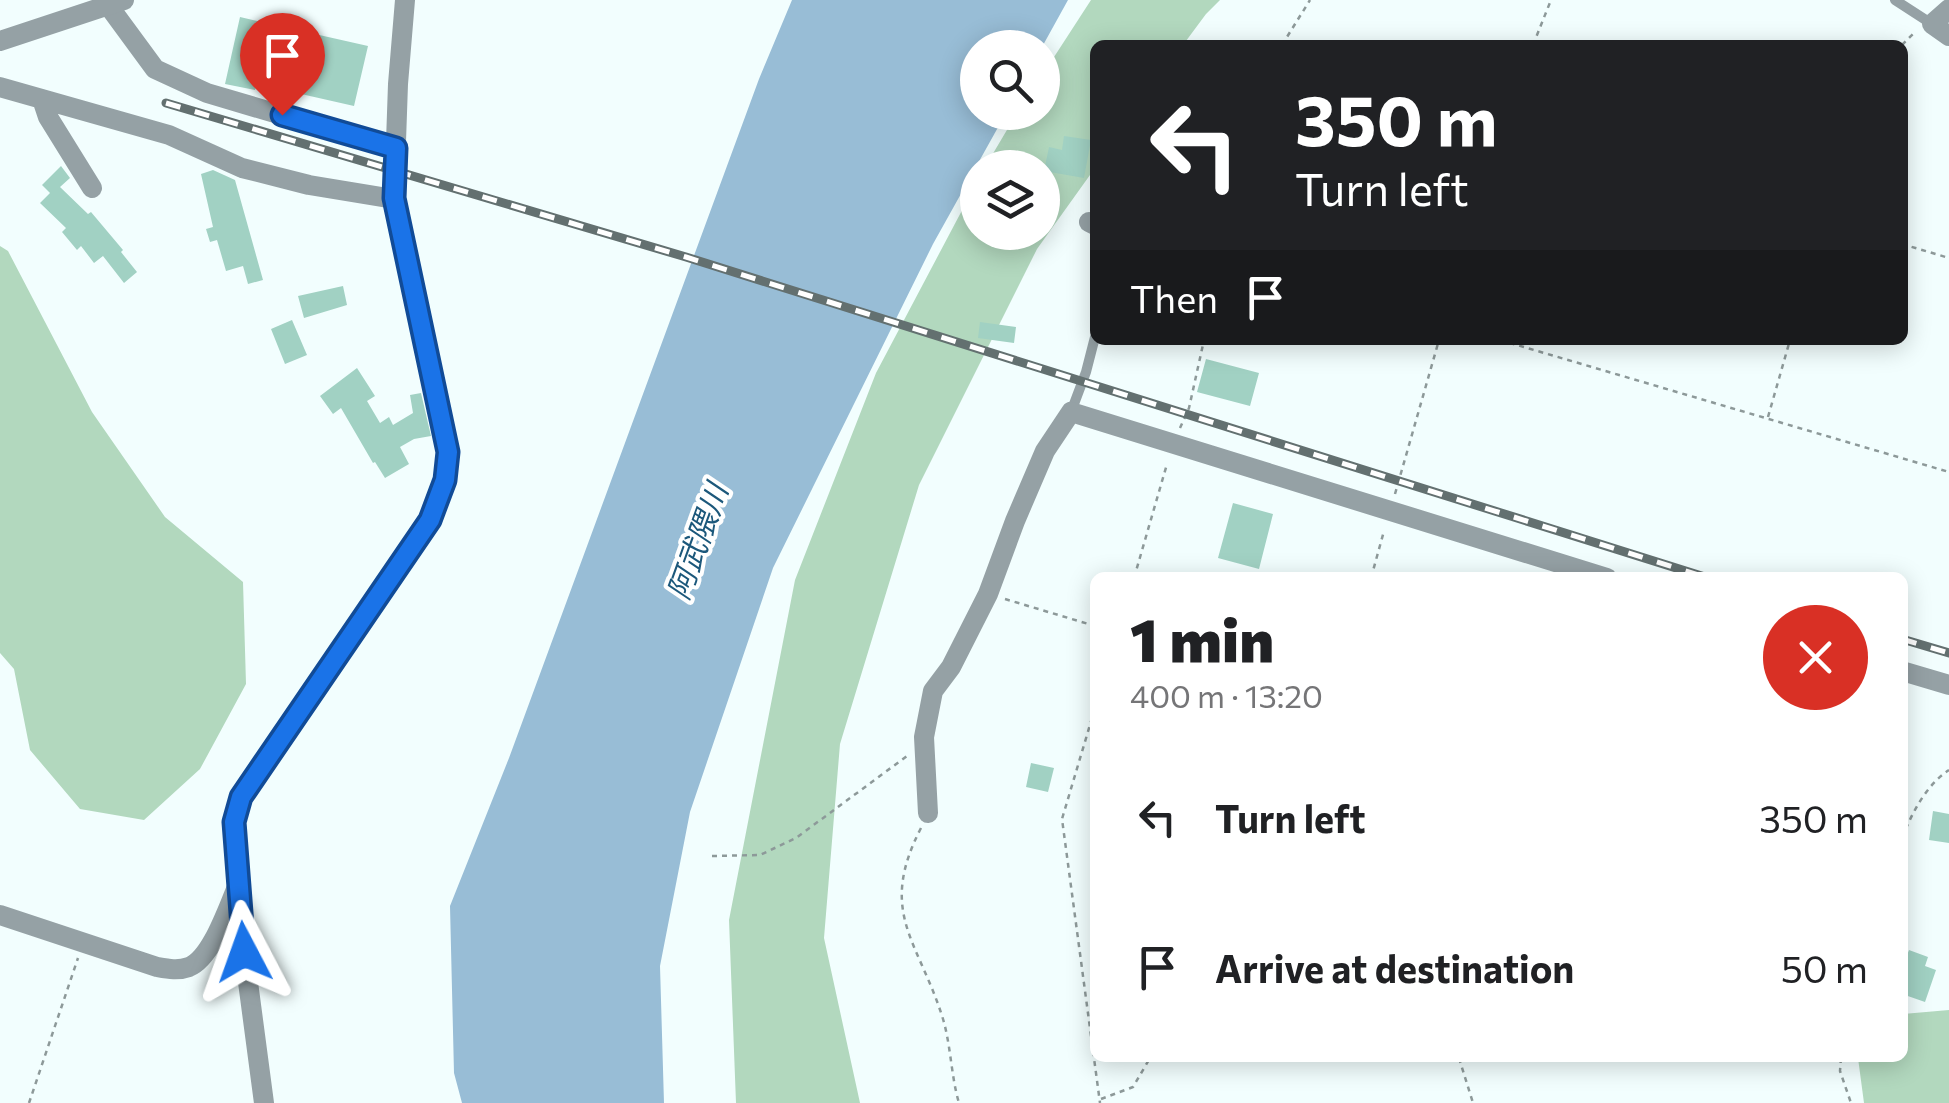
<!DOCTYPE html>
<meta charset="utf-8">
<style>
body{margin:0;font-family:Commissioner,"Noto Sans JP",sans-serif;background:#f2f2f2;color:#202124;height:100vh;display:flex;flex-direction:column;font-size:38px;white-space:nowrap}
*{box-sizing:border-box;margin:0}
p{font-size:32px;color:#757577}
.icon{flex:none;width:55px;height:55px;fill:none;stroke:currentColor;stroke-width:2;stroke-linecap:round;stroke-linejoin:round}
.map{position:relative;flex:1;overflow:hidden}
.sheet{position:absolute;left:1090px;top:572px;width:818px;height:490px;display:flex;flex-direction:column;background:#fff;border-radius:15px;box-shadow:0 5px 25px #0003}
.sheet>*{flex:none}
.top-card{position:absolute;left:1090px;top:40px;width:818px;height:305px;border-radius:15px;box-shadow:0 5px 25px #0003;background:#202124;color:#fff;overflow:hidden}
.buttons{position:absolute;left:960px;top:30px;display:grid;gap:20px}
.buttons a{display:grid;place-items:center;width:100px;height:100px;border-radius:50%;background:#fff;box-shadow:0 5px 25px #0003;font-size:50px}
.pin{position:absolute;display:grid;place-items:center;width:85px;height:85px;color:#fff;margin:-102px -42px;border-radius:50% 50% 50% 0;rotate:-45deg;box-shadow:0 0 10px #0007}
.pin .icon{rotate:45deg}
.me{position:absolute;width:110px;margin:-55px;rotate:356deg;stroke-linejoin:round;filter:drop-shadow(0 0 8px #0008)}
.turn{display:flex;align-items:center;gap:35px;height:210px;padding:0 40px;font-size:45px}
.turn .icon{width:130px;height:130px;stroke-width:2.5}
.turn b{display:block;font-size:70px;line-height:85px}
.then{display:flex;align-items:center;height:95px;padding:0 40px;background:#0003;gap:20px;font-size:38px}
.round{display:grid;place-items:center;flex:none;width:105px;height:105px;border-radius:52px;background:#f2f2f2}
.headline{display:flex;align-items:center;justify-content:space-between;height:170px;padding:0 40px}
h1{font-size:60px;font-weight:800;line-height:75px}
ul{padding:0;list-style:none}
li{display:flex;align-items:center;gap:30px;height:150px;padding:0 40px}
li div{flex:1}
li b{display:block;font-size:38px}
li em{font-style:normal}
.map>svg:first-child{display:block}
</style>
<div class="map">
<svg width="1949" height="1103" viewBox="0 0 1949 1103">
<rect width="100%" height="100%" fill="#f2fefe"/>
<path fill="#b2d8be" d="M1091,0H1220L1206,14L1183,45H1095V168L1037,249L919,485L840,744L824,938L860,1103H736L729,920L795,580L876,373L977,182L978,232H1042V168L985,167L1017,113L1042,112L1043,74Z
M0,246L8,251L92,412L165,517L243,582L246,684L200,769L144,820L80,809L30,750L14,669L0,653Z
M1949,1010V1103H1864L1858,1058H1902L1903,1014Z"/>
<path fill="#98bdd6" d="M792,0H1068L1042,47L978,48V112L1006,113L933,244L773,568L690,812L660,966L664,1103H462L454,1073L450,906L509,758L759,79Z"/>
<path fill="#a1d1c3" d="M240,17L368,46L354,106L257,84L255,90L225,84Z
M1064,136L1091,140L1084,178L1044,171L1049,147L1062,150Z
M61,166L70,178L60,187L88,214L91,212L123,250L121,252L137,272L124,283L103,256L94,263L81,246L77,250L62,232L66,228L40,203L50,193L42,185Z
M213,170L235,180L263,280L248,284L243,266L226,271L217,240L210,242L206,229L213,227L201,174Z
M343,286L347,305L304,318L298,296Z
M292,320L307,355L285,364L271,329Z
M980,322L1016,327L1014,343L978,338Z
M1206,359L1259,373L1250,406L1197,392Z
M357,368L375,396L367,401L380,423L389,417L393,425L413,413L410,395L421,393L431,436L414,439L400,447L409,464L385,478L375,462L373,463L341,408L333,414L320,396Z
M1233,503L1273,514L1259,569L1218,558Z
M1031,763L1054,768L1048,792L1026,787Z
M1933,811L1949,814V843L1929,840Z
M1909,950L1928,957L1925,966L1936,970L1925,1002L1902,994V968Z"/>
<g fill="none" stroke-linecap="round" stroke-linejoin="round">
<path stroke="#8d9999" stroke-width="2.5" stroke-dasharray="5 5" stroke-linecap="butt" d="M1282,45L1310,0
M1533,45L1551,0
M1902,45L1915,32
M1902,244L1949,258
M1500,340L1949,472
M1768,417L1790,340
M1180,428L1189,408L1204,340
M1395,494L1439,340
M1134,578L1167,464
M1371,578L1384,531
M1005,599L1095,626
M1095,708L1062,819L1100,1103
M921,828C877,913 919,941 943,1019C951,1046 951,1076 959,1103
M1902,838C1912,813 1926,785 1949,770
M712,856L760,855L796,838L907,756
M1459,1058L1473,1103
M1841,1058L1840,1071L1851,1103
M1101,1099L1133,1087L1150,1058
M29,1103L78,958"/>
<path stroke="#95a1a5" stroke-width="10" d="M1895,0L1932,24
M1071,412L1086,372L1095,337"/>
<path stroke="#95a1a5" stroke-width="20" d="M108,5L155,69L207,93L396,149
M1949,9L1932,24L1949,36
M0,87L169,135L242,168L309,185L394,199
M42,99L48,117L92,188
M1089,222L1095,225
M1902,671L1949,685
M928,813L924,737L933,691L951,667L988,594L1015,521L1045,451L1071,412L1607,578
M0,915L157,967C168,969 178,971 189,967C212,958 228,907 238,885
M264,1103L244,952L234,822L241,797L430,520L445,480L448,452L394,199L398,84L405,0"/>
<path stroke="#95a1a5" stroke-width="20" d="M0,41L124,0"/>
<g stroke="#637070" stroke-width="9">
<path id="rail" d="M166,103L686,257L1708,578
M1902,639L1949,653"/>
</g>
<use href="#rail" stroke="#fff" stroke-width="5" stroke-dasharray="15" stroke-linecap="butt"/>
</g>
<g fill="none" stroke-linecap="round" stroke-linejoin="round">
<g stroke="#114b97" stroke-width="25">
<path id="route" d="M244,952L234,822L241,797L430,520L445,480L448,452L394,198L396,148L282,115"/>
</g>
<use href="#route" stroke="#1a73e8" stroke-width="18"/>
</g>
<g text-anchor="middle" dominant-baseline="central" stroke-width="8" stroke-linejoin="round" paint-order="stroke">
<g font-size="30" font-style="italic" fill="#1c587b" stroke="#fff">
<text transform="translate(696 541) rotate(-70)">阿武隈川</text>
</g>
</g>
</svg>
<div class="buttons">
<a><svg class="icon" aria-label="search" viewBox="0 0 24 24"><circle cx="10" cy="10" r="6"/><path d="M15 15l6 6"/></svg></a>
<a><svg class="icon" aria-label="layers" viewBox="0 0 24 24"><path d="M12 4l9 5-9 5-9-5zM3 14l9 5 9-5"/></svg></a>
</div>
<div class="pin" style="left:282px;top:115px;background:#d93025"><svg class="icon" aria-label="arrive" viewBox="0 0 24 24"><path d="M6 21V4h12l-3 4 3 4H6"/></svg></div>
<svg class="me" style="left:244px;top:952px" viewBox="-20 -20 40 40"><path d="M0-17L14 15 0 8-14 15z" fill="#1a73e8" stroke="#fff" stroke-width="4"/></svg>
<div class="top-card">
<div class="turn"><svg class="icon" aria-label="left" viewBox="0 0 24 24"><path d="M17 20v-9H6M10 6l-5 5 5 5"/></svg><div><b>350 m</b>Turn left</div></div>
<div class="then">Then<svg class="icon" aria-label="arrive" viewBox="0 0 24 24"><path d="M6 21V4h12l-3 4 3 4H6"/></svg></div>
</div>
<section class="sheet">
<div class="headline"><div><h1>1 min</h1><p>400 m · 13:20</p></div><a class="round" style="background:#d93025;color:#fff"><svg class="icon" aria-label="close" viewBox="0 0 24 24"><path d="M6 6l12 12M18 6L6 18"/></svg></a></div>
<ul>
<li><svg class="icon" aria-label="left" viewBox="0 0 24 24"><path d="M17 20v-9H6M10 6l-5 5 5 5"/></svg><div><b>Turn left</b></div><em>350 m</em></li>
<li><svg class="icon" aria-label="arrive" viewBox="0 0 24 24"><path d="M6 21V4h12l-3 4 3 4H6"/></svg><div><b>Arrive at destination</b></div><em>50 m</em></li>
</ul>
</section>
</div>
